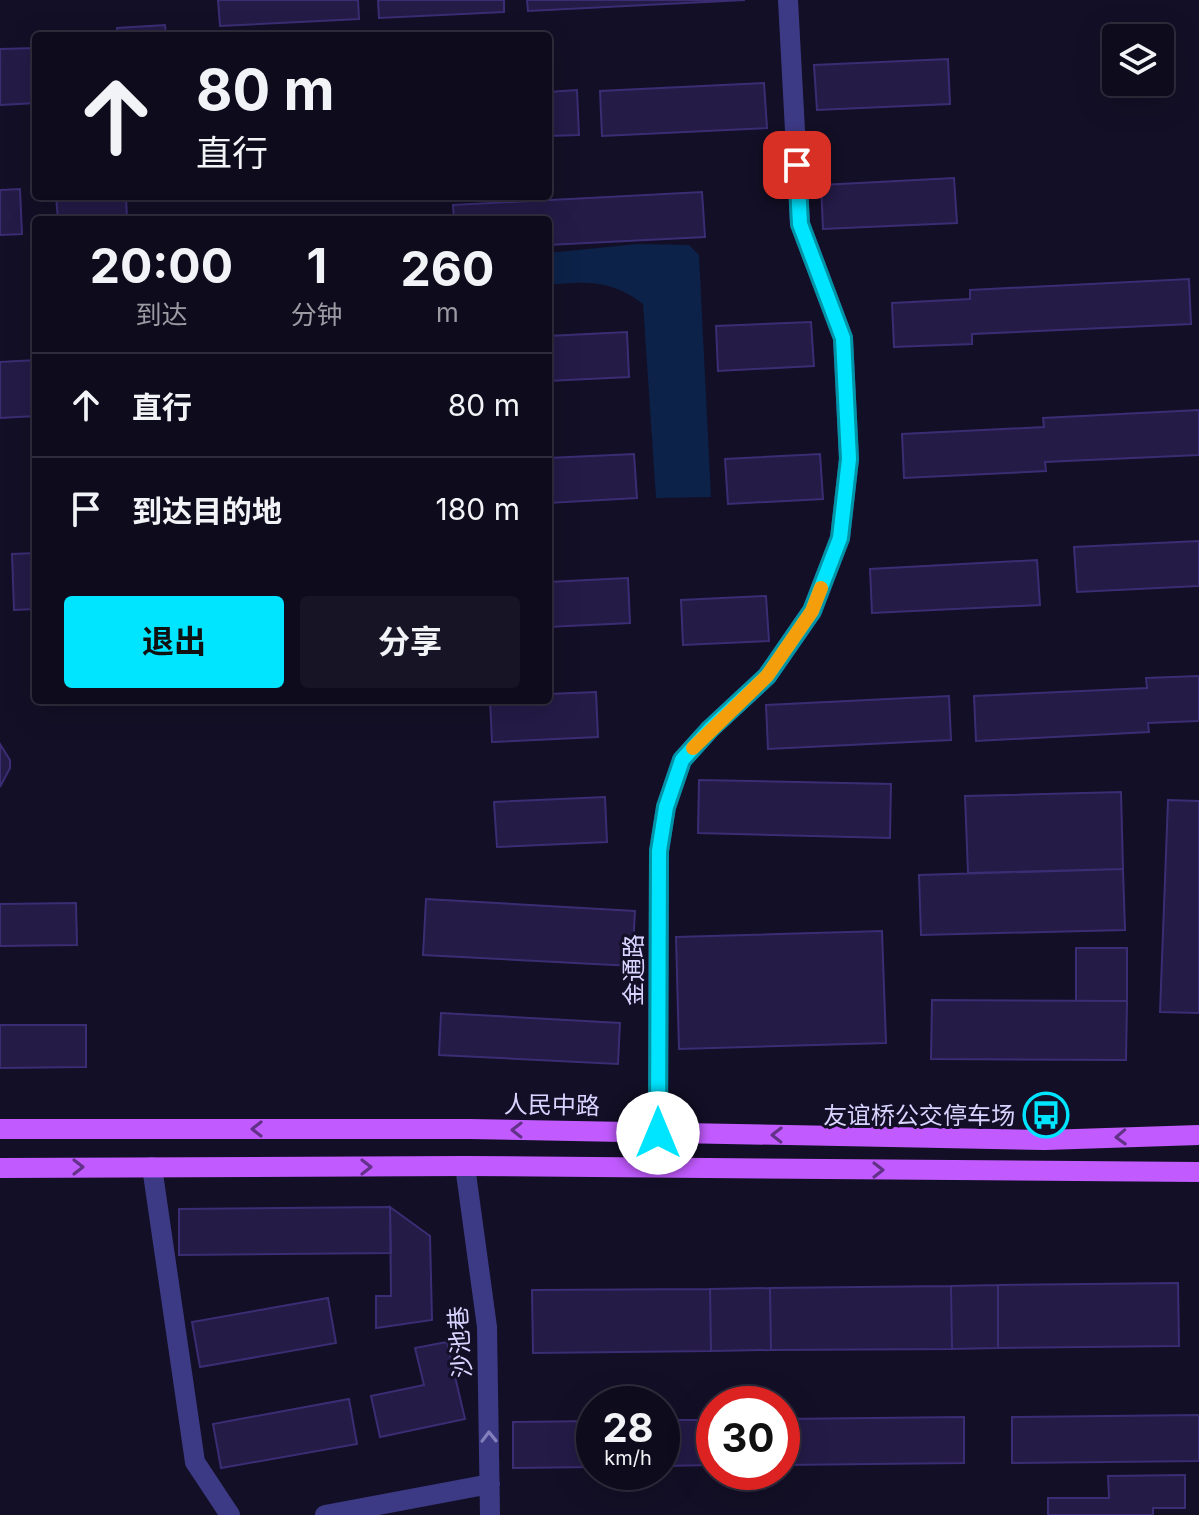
<!DOCTYPE html>
<html lang="zh">
<meta charset="utf-8">
<style>
body{margin:0;font-family:Inter,"Noto Sans SC",sans-serif;background:#171425;color:#f1f3f6;height:100vh;display:flex;flex-direction:column;font-size:30px;white-space:nowrap}
*{box-sizing:border-box;margin:0}
p{font-size:26px;color:#9b9ba3}
.icon{flex:none;width:44px;height:44px;fill:none;stroke:currentColor;stroke-width:2;stroke-linecap:round;stroke-linejoin:round}
.map{position:relative;flex:1;overflow:hidden}
.drawer{position:absolute;left:32px;top:216px;width:520px;height:488px;display:flex;flex-direction:column;background:#0e0b1c;border-radius:8px;box-shadow:0 8px 32px #0002,0 0 0 2px #2e2b3b}
.drawer>*{flex:none}
.guide{position:absolute;left:32px;top:32px;width:520px;height:168px;border-radius:8px;box-shadow:0 8px 32px #0002,0 0 0 2px #2e2b3b;background:#0e0b1c;color:#f1f3f6;overflow:hidden}
.tools{position:absolute;left:1102px;top:24px;display:grid;gap:16px}
.tools a{display:grid;place-items:center;width:72px;height:72px;border-radius:8px;background:#0e0b1c;box-shadow:0 8px 32px #0002,0 0 0 2px #2e2b3b;font-size:40px}
.speed{position:absolute;left:576px;top:1386px;display:flex;gap:16px;font-size:40px;font-weight:700;text-align:center}
.speed>*{display:grid;place-content:center;width:104px;height:104px;border-radius:50%;background:#0e0b1c;box-shadow:0 8px 32px #0002,0 0 0 2px #2e2b3b;line-height:1}
.speed small{font-size:20px;font-weight:400}
.speed .limit{border:12px solid #d22;background:#fff;color:#111}
.pin{position:absolute;display:grid;place-items:center;width:68px;height:68px;color:#fff;margin:-34px;border-radius:16px;box-shadow:0 4px 12px #0006}
.me{position:absolute;width:88px;margin:-44px;rotate:0deg;stroke-linejoin:round;filter:drop-shadow(0 0 6px #0008)}
.turn{display:flex;align-items:center;gap:28px;height:168px;padding:0 32px;font-size:36px}
.turn .icon{width:104px;height:104px;stroke-width:2.5}
.turn b{display:block;font-size:56px;line-height:68px}
.eta{display:flex;justify-content:space-evenly;align-items:center;height:136px;text-align:center}
.eta b{font-size:48px;font-weight:700;line-height:56px}
.cta{display:flex;gap:16px;margin-top:auto;padding:16px 32px}
.cta a{flex:1;height:92px;border-radius:8px;background:#00e5ff;color:#111;font-size:32px;font-weight:700;line-height:92px;text-align:center}
.cta a+a{background:#171425;color:#f1f3f6}
ul{padding:0;list-style:none}
li{display:flex;align-items:center;gap:24px;height:104px;padding:0 32px;border-top:2px solid #2e2b3b}
li div{flex:1}
li b{display:block;font-size:30px}
li em{font-style:normal}
.map>svg:first-child{display:block}
</style>
<div class="map">
<svg width="1199" height="1515" viewBox="0 0 1199 1515">
<rect width="100%" height="100%" fill="#130f26"/>
<path fill="#0c2248" d="M637,244L689,245L699,255L711,497L656,498L643,304C612,280 586,281 548,285V253Z"/>
<path fill="#241b47" stroke="#3b2d73" stroke-width="2" d="M218,0H358L359,19L220,26Z
M378,0H504V12L379,18Z
M527,0H745L528,11Z
M165,25L166,36H118L117,28Z
M36,48V103L0,105V49Z
M948,59L950,104L817,110L814,65Z
M764,83L767,128L602,136L600,91Z
M577,90L579,135L548,136V92Z
M954,178L957,223L823,229L821,185Z
M20,189L22,234L0,235V190Z
M702,192L705,237L548,245V220H454L453,205Z
M56,196H126L127,220H58Z
M1189,279L1191,324L972,334V344L894,347L892,303L970,299V290Z
M811,322L814,366L718,371L716,326Z
M627,332L629,377L548,381V336Z
M36,360V416L0,418V362Z
M1199,410V455L1045,462L1046,471L904,478L902,434L1044,427L1043,418Z
M634,454L637,498L548,503V458Z
M820,454L823,499L728,504L725,459Z
M1199,541V586L1077,592L1074,547Z
M36,553V609L14,610L12,554Z
M1037,560L1040,605L872,613L870,569Z
M628,578L630,623L548,627V582Z
M766,596L769,641L683,645L681,600Z
M1199,676V721L1148,723L1149,732L976,741L974,696L1147,688L1146,678Z
M596,692L598,737L492,742L490,700H548V694Z
M949,696L951,740L768,749L766,705Z
M0,744L10,760V768L0,787Z
M699,780L891,784L890,838L698,833Z
M1121,792L1123,869L968,873L965,796Z
M605,797L607,842L497,847L494,802Z
M1168,800L1199,801V1013L1160,1012Z
M1123,869L1125,930L921,935L919,875Z
M426,899L635,911L632,966L423,955Z
M76,903L77,945L0,946V904Z
M882,931L886,1043L679,1049L676,937Z
M1076,948H1127V1001H1076Z
M932,1000L1127,1001L1126,1060L931,1059Z
M441,1013L620,1023L618,1064L439,1055Z
M0,1025H86V1067L0,1068Z
M390,1207L430,1236L432,1320L376,1328V1296H391Z
M390,1207L391,1253L179,1255V1209Z
M1178,1283L1179,1346L998,1348V1285Z
M998,1285V1348L952,1349L951,1286Z
M951,1286L952,1349L771,1350L770,1288Z
M770,1288L771,1350L711,1351L710,1289Z
M710,1289L711,1351L533,1353L532,1290Z
M328,1298L336,1343L200,1367L192,1322Z
M447,1342L465,1419L380,1437L371,1396L424,1385L415,1348Z
M349,1399L357,1444L221,1468L213,1424Z
M1199,1415V1461L1012,1463V1417Z
M964,1417V1463L782,1465V1419Z
M662,1420H714V1465L662,1466Z
M594,1421V1467L513,1468V1422Z
M1185,1475V1508H1153V1515H1048V1498H1109L1108,1476Z"/>
<g fill="none" stroke-linecap="round" stroke-linejoin="round">
<path stroke="#3d3a85" stroke-width="20" d="M658,1133L659,851L666,807L682,760L710,729L767,676L812,611L840,538L849,459L843,338L800,224L788,0
M465,1166L487,1327L490,1515
M152,1167L195,1462L230,1515
M325,1515L490,1484"/>
<path stroke="#c25bff" stroke-width="20" d="M0,1129H470L1045,1140L1199,1135
M0,1168L465,1166L1199,1172"/>
</g>
<defs><path id="oneway-chevron" d="M-2-3.5L2.5 0L-2 3.5" fill="none" stroke-width="1.6" stroke-linecap="round" stroke-linejoin="round" transform="scale(2)"/></defs>
<g stroke="#623188">
<use href="#oneway-chevron" transform="translate(257 1129) rotate(180)"/>
<use href="#oneway-chevron" transform="translate(517 1130) rotate(-179)"/>
<use href="#oneway-chevron" transform="translate(777 1135) rotate(-179)"/>
<use href="#oneway-chevron" transform="translate(1121 1137) rotate(178)"/>
<use href="#oneway-chevron" transform="translate(78 1167)"/>
<use href="#oneway-chevron" transform="translate(366 1167)"/>
<use href="#oneway-chevron" transform="translate(878 1170)"/>
</g>
<use stroke="#837fbc" href="#oneway-chevron" transform="translate(489 1437) rotate(-91)"/>
<g fill="none" stroke-linecap="round" stroke-linejoin="round">
<g stroke="#0095a6" stroke-width="20">
<path id="route" d="M658,1133L659,851L666,807L682,760L710,729L767,676L812,611L840,538L849,459L843,338L800,224L797,165"/>
</g>
<use href="#route" stroke="#00e5ff" stroke-width="14"/>
<path stroke="#f59e0b" stroke-width="14" d="M693,748L767,676L812,611L821,588"/>
</g>
<defs>
<g id="bus-ring" transform="scale(2.3)"><circle r="9.5" fill="#130f26" stroke="#00e5ff" stroke-width="1.5"/><path d="M-5-6H5V4H4V6H2V4H-2V6H-4V4H-5ZM-3.5-4V0h7V-4ZM-3.5 1.2v1.5H-2V1.2ZM2 1.2v1.5H3.5V1.2Z" fill="#00e5ff"/></g>
</defs>
<g fill-rule="evenodd">
<use href="#bus-ring" x="1046" y="1115"/>
</g>
<g text-anchor="middle" dominant-baseline="central" stroke-width="6" stroke-linejoin="round" paint-order="stroke">
<g font-size="24" fill="#d9d4ff" stroke="#130f26">
<text transform="translate(633 970) rotate(-90)">金通路</text>
<text transform="translate(552 1105) rotate(1)">人民中路</text>
<text transform="translate(460 1342) rotate(-94)">沙池巷</text>
</g>
<g font-size="24" fill="#d9d4ff" stroke="#130f26" text-anchor="end">
<text x="1015" y="1115">友谊桥公交停车场</text>
</g>
</g>
</svg>
<div class="tools">
<a><svg class="icon" aria-label="layers" viewBox="0 0 24 24"><path d="M12 4l9 5-9 5-9-5zM3 14l9 5 9-5"/></svg></a>
</div>
<div class="speed"><div>28<small>km/h</small></div><div class="limit">30</div></div>
<div class="pin" style="left:797px;top:165px;background:#d93025"><svg class="icon" aria-label="arrive" viewBox="0 0 24 24"><path d="M6 21V4h12l-3 4 3 4H6"/></svg></div>
<svg class="me" style="left:658px;top:1133px" viewBox="-20 -20 40 40"><circle r="19" fill="#fff"/><path d="M0-13L10 11 0 6-10 11z" fill="#00e5ff"/></svg>
<div class="guide">
<div class="turn"><svg class="icon" aria-label="ahead" viewBox="0 0 24 24"><path d="M12 20V5M6 11l6-6 6 6"/></svg><div><b>80 m</b>直行</div></div>
</div>
<section class="drawer">
<div class="eta">
<div><b>20:00</b><p>到达</p></div>
<div><b>1</b><p>分钟</p></div>
<div><b>260</b><p>m</p></div>
</div>
<ul>
<li><svg class="icon" aria-label="ahead" viewBox="0 0 24 24"><path d="M12 20V5M6 11l6-6 6 6"/></svg><div><b>直行</b></div><em>80 m</em></li>
<li><svg class="icon" aria-label="arrive" viewBox="0 0 24 24"><path d="M6 21V4h12l-3 4 3 4H6"/></svg><div><b>到达目的地</b></div><em>180 m</em></li>
</ul>
<div class="cta"><a>退出</a><a>分享</a></div>
</section>
</div>
